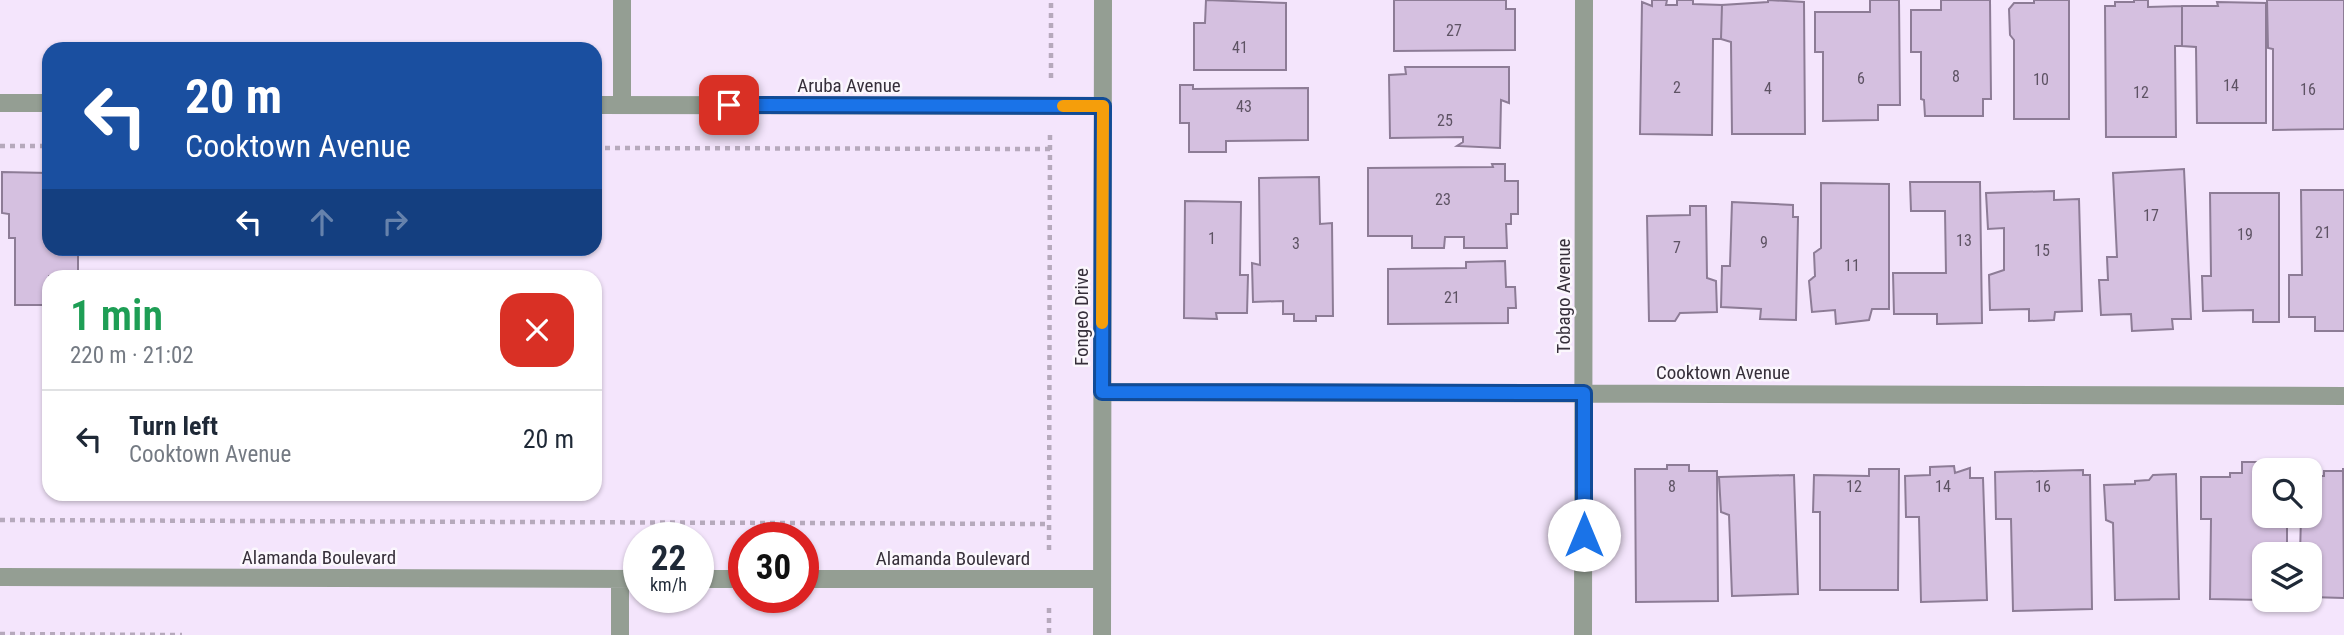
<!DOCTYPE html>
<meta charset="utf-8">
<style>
body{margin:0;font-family:"Roboto Condensed",sans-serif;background:#f6f6f7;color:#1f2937;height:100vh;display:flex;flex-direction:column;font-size:26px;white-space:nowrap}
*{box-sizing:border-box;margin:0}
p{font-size:23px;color:#747a83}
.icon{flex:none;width:38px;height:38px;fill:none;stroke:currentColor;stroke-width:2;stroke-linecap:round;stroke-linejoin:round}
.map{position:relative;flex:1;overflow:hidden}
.panel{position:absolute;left:42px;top:270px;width:560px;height:231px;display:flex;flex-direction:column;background:#fff;border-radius:21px;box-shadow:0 2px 5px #0004}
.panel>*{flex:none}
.top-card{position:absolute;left:42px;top:42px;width:560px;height:214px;border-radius:21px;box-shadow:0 2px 5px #0004;background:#1a4fa0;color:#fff;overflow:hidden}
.fabs{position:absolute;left:2252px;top:458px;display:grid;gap:14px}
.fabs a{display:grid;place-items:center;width:70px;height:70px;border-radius:14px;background:#fff;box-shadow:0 2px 5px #0004;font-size:35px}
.speed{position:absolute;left:623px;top:522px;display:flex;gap:14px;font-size:35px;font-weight:700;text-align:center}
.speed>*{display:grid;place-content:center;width:91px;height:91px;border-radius:50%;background:#fff;box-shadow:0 2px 5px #0004;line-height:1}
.speed small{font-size:18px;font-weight:400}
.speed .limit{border:10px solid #d22;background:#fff;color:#111}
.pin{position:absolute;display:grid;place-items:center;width:60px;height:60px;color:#fff;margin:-30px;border-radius:14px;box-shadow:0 4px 10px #0006}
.me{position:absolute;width:77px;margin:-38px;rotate:0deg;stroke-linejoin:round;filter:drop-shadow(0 0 5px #0008)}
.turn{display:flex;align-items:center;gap:24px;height:147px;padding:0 28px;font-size:32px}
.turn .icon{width:91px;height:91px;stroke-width:2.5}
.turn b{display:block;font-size:49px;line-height:60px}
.lanes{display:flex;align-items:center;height:66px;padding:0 28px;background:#0003;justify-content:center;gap:35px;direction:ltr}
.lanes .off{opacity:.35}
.round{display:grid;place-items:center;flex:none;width:74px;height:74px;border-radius:21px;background:#f6f6f7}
.headline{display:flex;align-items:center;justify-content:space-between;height:119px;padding:0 28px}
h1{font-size:42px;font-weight:600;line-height:52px;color:#1e9e55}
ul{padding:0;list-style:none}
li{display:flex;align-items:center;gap:21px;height:98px;padding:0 28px;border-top:2px solid #e0e1e3}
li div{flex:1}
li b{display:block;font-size:26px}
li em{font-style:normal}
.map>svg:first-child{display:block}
</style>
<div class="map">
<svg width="2344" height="635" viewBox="0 0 2344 635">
<rect width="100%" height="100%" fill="#f4e5fc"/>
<path fill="#d5c0e0" stroke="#8d7c96" stroke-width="2" d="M1206,0L1286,3V70H1194V23H1205Z
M1394,0H1506V9H1515V50L1394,51Z
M1652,0H1667L1666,5H1677V0H1693V4L1722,5L1721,39H1713L1712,135L1640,134L1642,2L1652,6Z
M1768,0L1804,2L1805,134H1732L1731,42L1721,39L1722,5L1768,2Z
M1870,0H1899L1900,105H1878V120L1823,121V52H1815V12H1870Z
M1941,0H1990L1991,99H1983V116H1925L1924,100L1921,99V52H1911V10H1941Z
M2034,0H2069V119H2014V40L2010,35L2009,9L2014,3H2034Z
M2134,0H2148V7L2182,6V46H2175L2176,137H2106L2105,6H2115V2H2134Z
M2267,0H2344V129L2273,130V49L2268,48Z
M2217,2L2266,3V123H2197L2196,47L2182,46V6H2218Z
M1405,67H1509V103L1501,100L1500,148L1457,146L1463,142V137L1390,138L1389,75L1406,74Z
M1180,85H1193V89L1308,88V140L1226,141V152H1189V123H1180Z
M1492,164H1505V181H1518V214H1511V224H1506L1507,248H1464V237H1445L1444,248H1412V236H1368V168L1493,167Z
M2184,169L2191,319H2172L2173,329L2132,331L2131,314L2101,315L2099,280H2108L2107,257H2117L2113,173Z
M2,172L49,173V248H78V276H49V305H15V238H9V214L2,213Z
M1319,177L1320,224L1332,223L1333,316H1316V321H1294V314H1283V301L1253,302L1252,263L1260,265L1259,178Z
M1910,182H1980L1982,323L1937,324V314H1894L1893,273H1946L1945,211H1911Z
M1821,183L1889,184V309H1872L1869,320L1836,324L1835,310L1812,312L1809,281L1815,276L1814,253L1821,248Z
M2301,190H2344V331H2315V317H2289V275H2302Z
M2054,191V200L2079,199L2082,311L2055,312L2054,320L2029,321V309L1990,310L1989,275L2004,270V228L1988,229L1986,193Z
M2210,193H2279V322H2253V310L2203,311L2202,276H2211Z
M1185,201L1241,202L1240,275H1248L1247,313H1216L1217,319L1184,318Z
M1732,202L1793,205V217H1798L1796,320L1760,319L1761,309L1721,307L1722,266H1730Z
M1690,206H1706L1707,278L1716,281L1717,312L1680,313L1675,321H1649L1647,216L1690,215Z
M1505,261L1506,287H1515L1516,308H1508V323L1388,324V269L1466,268V262Z
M2242,462H2288L2287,471H2264V516H2287V555H2264V600L2210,599L2211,519H2201V477H2230V473H2242Z
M1667,465H1689V471H1717L1718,601L1636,602L1635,469H1667Z
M1954,466L1955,473L1970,468V478H1983L1987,600L1921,602L1919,517H1906L1905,476L1930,475V467Z
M2343,468L2344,598L2310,597V555H2300L2301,516H2310V476H2324V471H2343Z
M1869,469H1899L1898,590H1820V512H1813L1814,475L1869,476Z
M2083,470V475H2090L2092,609L2013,611L2011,519H1996L1995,472Z
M2176,474L2179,599L2115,600L2113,523L2106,520L2104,485L2135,484V481L2149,480L2153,475Z
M1794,475L1798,594L1732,596L1729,515L1721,512L1719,477Z"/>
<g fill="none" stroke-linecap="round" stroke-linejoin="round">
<path stroke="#b6a9bc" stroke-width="4.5" stroke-dasharray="5 5" stroke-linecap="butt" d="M1051,78V0
M0,146H49
M595,148L1050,149
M0,520L1049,524
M1049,550L1050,132
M1049,608V635
M0,634L182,635"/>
<path stroke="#949e93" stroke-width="18" d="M0,103H49
M595,105L1103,106
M622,105V0
M1102,392L2344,396
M0,577L639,579
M698,579H744
M803,579H1102
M620,635V579
M1102,635L1103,0
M1583,635L1584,0"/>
</g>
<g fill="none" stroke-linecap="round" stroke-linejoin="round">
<g stroke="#114b97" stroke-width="18">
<path id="route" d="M729,105L1103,106L1102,392L1584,393V535"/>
</g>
<use href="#route" stroke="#1a73e8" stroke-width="12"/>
<path stroke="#f59e0b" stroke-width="12" d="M1063,106H1103L1102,323"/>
</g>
<g text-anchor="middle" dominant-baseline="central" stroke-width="5" stroke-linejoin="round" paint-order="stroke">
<g font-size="16" fill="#5e5364">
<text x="1454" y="30">27</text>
<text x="1240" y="47">41</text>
<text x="1956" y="76">8</text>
<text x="1861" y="78">6</text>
<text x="2041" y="79">10</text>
<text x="2231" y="85">14</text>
<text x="1677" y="87">2</text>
<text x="1768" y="88">4</text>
<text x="2308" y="89">16</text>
<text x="2141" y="92">12</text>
<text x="1244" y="106">43</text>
<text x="1445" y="120">25</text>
<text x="1443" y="199">23</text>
<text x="2151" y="215">17</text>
<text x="2323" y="232">21</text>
<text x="2245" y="234">19</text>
<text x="1212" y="238">1</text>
<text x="1964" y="240">13</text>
<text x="1764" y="242">9</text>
<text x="1296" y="243">3</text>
<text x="1677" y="247">7</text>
<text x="2042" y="250">15</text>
<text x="1852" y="265">11</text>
<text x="1452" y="297">21</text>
<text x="1672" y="486">8</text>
<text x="1854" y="486">12</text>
<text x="1943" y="486">14</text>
<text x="2043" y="486">16</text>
</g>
<g font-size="19" fill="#362f3a" stroke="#fbf7fd">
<text x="849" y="85">Aruba Avenue</text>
<text transform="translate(1563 296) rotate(-90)">Tobago Avenue</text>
<text transform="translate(1081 317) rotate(-90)">Fongeo Drive</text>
<text x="1723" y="372">Cooktown Avenue</text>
<text x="319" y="557">Alamanda Boulevard</text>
<text x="953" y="558">Alamanda Boulevard</text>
</g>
</g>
</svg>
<div class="fabs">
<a><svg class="icon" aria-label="search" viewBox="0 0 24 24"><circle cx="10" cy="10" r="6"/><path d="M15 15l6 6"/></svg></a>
<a><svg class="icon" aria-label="layers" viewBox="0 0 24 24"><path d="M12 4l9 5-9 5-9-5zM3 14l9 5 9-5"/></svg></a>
</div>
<div class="speed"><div>22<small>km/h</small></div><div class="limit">30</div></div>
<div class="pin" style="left:729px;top:105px;background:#d93025"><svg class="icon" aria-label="arrive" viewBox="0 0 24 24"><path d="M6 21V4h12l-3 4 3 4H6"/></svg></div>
<svg class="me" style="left:1584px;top:535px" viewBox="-20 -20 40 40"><circle r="19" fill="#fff"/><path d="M0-13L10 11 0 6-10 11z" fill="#1a73e8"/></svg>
<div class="top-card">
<div class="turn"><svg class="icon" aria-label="left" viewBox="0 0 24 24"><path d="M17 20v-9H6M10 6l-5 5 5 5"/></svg><div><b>20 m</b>Cooktown Avenue</div></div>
<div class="lanes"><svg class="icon" aria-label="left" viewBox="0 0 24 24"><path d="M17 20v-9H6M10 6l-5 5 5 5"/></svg><svg class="icon off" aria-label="ahead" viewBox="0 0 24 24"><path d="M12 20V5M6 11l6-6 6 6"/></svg><svg class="icon off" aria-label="right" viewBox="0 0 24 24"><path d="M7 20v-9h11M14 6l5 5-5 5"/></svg></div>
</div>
<section class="panel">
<div class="headline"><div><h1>1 min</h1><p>220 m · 21:02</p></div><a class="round" style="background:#d93025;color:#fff"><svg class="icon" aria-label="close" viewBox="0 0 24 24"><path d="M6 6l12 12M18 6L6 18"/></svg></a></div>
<ul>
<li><svg class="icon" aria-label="left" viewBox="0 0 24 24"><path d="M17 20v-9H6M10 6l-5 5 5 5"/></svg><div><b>Turn left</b><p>Cooktown Avenue</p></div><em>20 m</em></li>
</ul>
</section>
</div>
